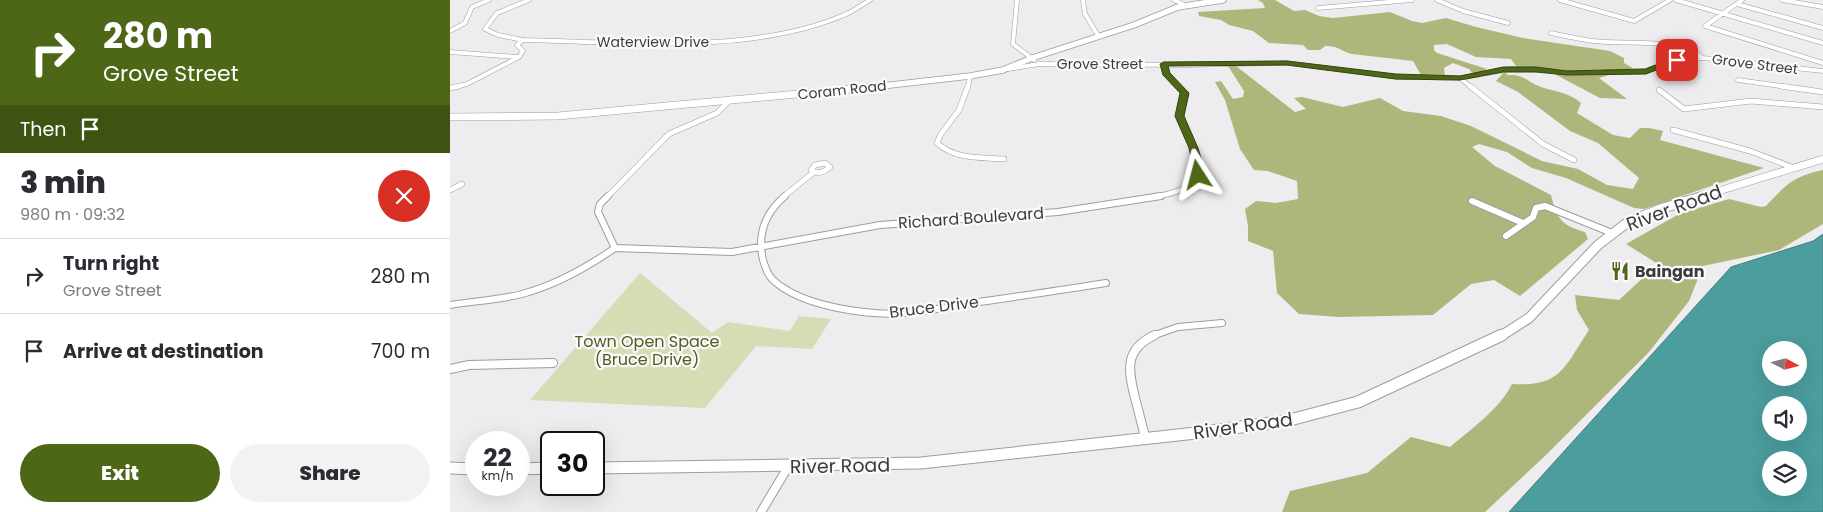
<!DOCTYPE html>
<meta charset="utf-8">
<style>
body{margin:0;font-family:Poppins,sans-serif;background:#f2f2f3;color:#2b2b33;height:100vh;display:flex;flex-direction:column;font-size:19px;white-space:nowrap}
*{box-sizing:border-box;margin:0}
p{font-size:16px;color:#7c7c81}
.icon{flex:none;width:28px;height:28px;fill:none;stroke:currentColor;stroke-width:2;stroke-linecap:round;stroke-linejoin:round}
.map{position:relative;flex:1;overflow:hidden}
.panel{display:flex;flex-direction:column;background:#fff;width:450px}
.panel>*{flex:none}
.guide{background:#4e6717;color:#fff;overflow:hidden}
.needle{width:32px;rotate:97deg}
.fabs{position:absolute;left:1312px;top:341px;display:grid;gap:10px}
.fabs a{display:grid;place-items:center;width:45px;height:45px;border-radius:50%;background:#fff;box-shadow:0 5px 20px #0002;font-size:25px}
.speed{position:absolute;left:15px;top:431px;display:flex;gap:10px;font-size:25px;font-weight:700;text-align:center}
.speed>*{display:grid;place-content:center;width:65px;height:65px;border-radius:50%;background:#fff;box-shadow:0 5px 20px #0002;line-height:1}
.speed small{font-size:12px;font-weight:400}
.speed .limit{border:2px solid #111;border-radius:8px;background:#fff;color:#111}
.pin{position:absolute;display:grid;place-items:center;width:42px;height:42px;color:#fff;margin:-21px;border-radius:10px;box-shadow:0 2px 8px #0006}
.me{position:absolute;width:55px;margin:-28px;rotate:351deg;stroke-linejoin:round;filter:drop-shadow(0 0 4px #0008)}
.turn{display:flex;align-items:center;gap:18px;height:105px;padding:0 20px;font-size:22px}
.turn .icon{width:65px;height:65px;stroke-width:2.5}
.turn b{display:block;font-size:35px;line-height:42px}
.then{display:flex;align-items:center;height:48px;padding:0 20px;background:#0003;gap:10px;font-size:19px}
.round{display:grid;place-items:center;flex:none;width:52px;height:52px;border-radius:26px;background:#f2f2f3}
.head{display:flex;align-items:center;justify-content:space-between;height:85px;padding:0 20px}
h1{font-size:30px;font-weight:800;line-height:38px}
.cta{display:flex;gap:10px;margin-top:auto;padding:10px 20px}
.cta a{flex:1;height:58px;border-radius:30px;background:#4e6717;color:#fff;font-size:20px;font-weight:800;line-height:58px;text-align:center}
.cta a+a{background:#f2f2f3;color:#2b2b33}
ul{padding:0;list-style:none}
li{display:flex;align-items:center;gap:15px;height:75px;padding:0 20px;border-top:1px solid #e1e1e2}
li div{flex:1}
li b{display:block;font-size:19px}
li em{font-style:normal}
main{display:flex;flex:1;min-height:0}
.map>svg:first-child{display:block}
</style>
<main>
<section class="panel">
<div class="guide">
<div class="turn"><svg class="icon" aria-label="right" viewBox="0 0 24 24"><path d="M7 20v-9h11M14 6l5 5-5 5"/></svg><div><b>280 m</b>Grove Street</div></div>
<div class="then">Then<svg class="icon" aria-label="arrive" viewBox="0 0 24 24"><path d="M6 21V4h12l-3 4 3 4H6"/></svg></div>
</div>
<div class="head"><div><h1>3 min</h1><p>980 m · 09:32</p></div><a class="round" style="background:#d93025;color:#fff"><svg class="icon" aria-label="close" viewBox="0 0 24 24"><path d="M6 6l12 12M18 6L6 18"/></svg></a></div>
<ul>
<li><svg class="icon" aria-label="right" viewBox="0 0 24 24"><path d="M7 20v-9h11M14 6l5 5-5 5"/></svg><div><b>Turn right</b><p>Grove Street</p></div><em>280 m</em></li>
<li><svg class="icon" aria-label="arrive" viewBox="0 0 24 24"><path d="M6 21V4h12l-3 4 3 4H6"/></svg><div><b>Arrive at destination</b></div><em>700 m</em></li>
</ul>
<div class="cta"><a>Exit</a><a>Share</a></div>
</section>
<div class="map">
<svg width="1373" height="512" viewBox="0 0 1373 512">
<rect width="100%" height="100%" fill="#eeecef"/>
<path fill="#d6dcb3" d="M190,273L262,333L278,322L340,331L349,316L381,319L362,349L306,346L255,408L80,400Z"/>
<path fill="#aeb67b" d="M808,0H825L844,11L855,10L869,16L883,18L940,12L962,21L972,23L996,18L1026,27L1073,38L1160,51L1174,58V63L1183,68L1149,78L1177,99L1150,98L1095,69L1066,66L1061,59L1026,57L997,44L984,45V50L987,53L1037,69L1024,75L1019,69L1003,63L994,68L995,76L971,75L963,61L902,54C890,51 890,46 875,46L870,50H858L853,45L819,43L803,31L779,25L771,20L749,16L748,12L815,8L813,3Z
M778,66H786L845,112L856,109L844,98L852,97L893,107L930,98L953,111L991,116L1021,126L1092,161L1128,169L1157,185L1183,189L1189,178L1148,143L1120,131L1068,92L1046,81L1054,72L1058,75C1074,74 1077,82 1091,87C1106,92 1118,92 1131,103L1127,113L1163,135L1180,138L1190,128H1199L1213,131L1210,140L1314,168L1194,209L1184,208L1116,178L1082,168L1057,152L1029,144L1022,147L1045,166L1101,195C1107,218 1110,225 1135,232L1138,239L1070,296L1044,280L1021,284L983,315L889,317L849,314L827,293L823,251L798,241V226L795,209L806,201L826,203L848,199L847,181L818,171L804,170L790,149L775,100L765,82L771,81L783,99L793,97L794,91Z
M1373,170V224L1329,250L1253,266L1239,301L1199,352L1097,454L1035,512H832L840,491L917,473L961,437L1000,447C1021,429 1049,410 1062,384C1112,387 1114,367 1139,330L1127,310L1125,295L1169,300L1208,264L1176,244L1229,214L1279,199L1311,207L1316,206C1337,184 1342,177 1373,170Z"/>
<path fill="#4b9d9e" stroke="#478081" fill-rule="evenodd" d="M1373,234V512H1059L1281,267L1363,241ZM1321,350H1349V378H1321ZM1321,405H1349V432H1321ZM1321,460H1349V488H1321Z"/>
<g fill="none" stroke-linecap="round" stroke-linejoin="round">
<g stroke="#9e9c9f" stroke-width="5">
<path id="street-far3" d="M79,0L47,13L35,29L48,35L73,40C172,42 301,55 394,15C403,12 411,5 420,0
M567,0L563,44L584,60
M633,0L635,14L649,37
M724,0L735,5
M987,0L1013,11L1058,23
M1110,0L1184,21L1220,0
M1226,0L1373,43
M1332,0L1373,7
M1287,4L1373,28
M868,8L962,0
M1255,26L1373,63
M1255,26L1292,0
M0,31L15,23L22,7L39,0
M1101,33C1115,36 1129,39 1143,41C1175,45 1226,37 1253,58
M0,52L67,57
M714,64L716,73L729,87
M558,69L589,64L737,65L837,63L946,77L1010,78L1061,69H1086L1117,73L1196,71L1227,60L1253,58L1373,71
M1010,78L1021,87
M1288,80L1338,87
M4,87L17,84L69,57L73,51L67,45L73,40
M518,87L520,76"/>
</g>
<g stroke="#9e9c9f" stroke-width="6">
<path id="street-far2" d="M518,86L509,110L491,134L487,143C506,160 530,157 554,159
M1020,86L1093,144L1124,160
M1330,86L1373,92
M0,88L9,86
M1209,90L1234,109L1301,101L1373,107
M1223,130L1300,151L1344,168
M375,163L380,167C374,172 368,175 361,170L365,165Z
M0,190L12,184
M157,197L219,134L267,113L281,99
M333,197L364,172
M703,197C741,191 757,181 740,141C737,133 731,124 730,116C729,108 733,100 735,93L728,86"/>
</g>
<g stroke="#9e9c9f" stroke-width="8">
<path id="street-far1" d="M335,196C315,213 307,234 313,260C315,267 318,275 323,280C352,307 419,316 457,313C478,311 500,307 521,303C566,297 611,290 656,283
M1022,201L1073,223
M1056,236L1083,217L1086,208L1095,206L1162,233
M165,248L282,252L430,225L608,212L711,196
M0,305C24,301 49,300 72,294C106,285 136,268 165,248L148,212L150,204L158,196
M702,336L728,327L772,323"/>
</g>
<g stroke="#9e9c9f" stroke-width="10">
<path id="street" d="M0,369L19,365L103,363
M696,440C692,426 689,412 685,398C678,370 674,349 705,335
M311,512L338,467"/>
</g>
<g stroke="#9e9c9f" stroke-width="7">
<path id="secondary-far3" d="M423,87L520,76L553,70L582,58L684,25L728,7L773,0"/>
</g>
<g stroke="#9e9c9f" stroke-width="8">
<path id="secondary-far2" d="M0,117L108,116L434,86
M1249,197L1373,159"/>
</g>
<g stroke="#9e9c9f" stroke-width="11">
<path id="secondary-far1" d="M1051,336L1079,318L1148,245L1178,222L1213,208L1254,196"/>
</g>
<g stroke="#9e9c9f" stroke-width="13">
<path id="secondary" d="M0,468L26,469
M144,468L471,463L746,433L836,421L908,402L1052,335
M69,469L101,468"/>
</g>
<use href="#street-far3" stroke="#fff" stroke-width="4"/>
<use href="#street-far2" stroke="#fff" stroke-width="5"/>
<use href="#street-far1" stroke="#fff" stroke-width="6"/>
<use href="#street" stroke="#fff" stroke-width="8"/>
<use href="#secondary-far3" stroke="#fff" stroke-width="5.5"/>
<use href="#secondary-far2" stroke="#fff" stroke-width="7"/>
<use href="#secondary-far1" stroke="#fff" stroke-width="9"/>
<use href="#secondary" stroke="#fff" stroke-width="11"/>
</g>
<path fill="#4e6717" stroke="#33430f" d="M1227,57L1231,60L1230,61L1196,74L1117,75L1086,72H1053L1010,80L946,79L837,65L718,66L720,73L739,93L734,116L748,148L752,162L753,175L748,178L743,175L742,162L739,148L725,116L730,93L713,75L710,64L714,62L837,61L946,74L1010,76L1053,67H1086L1117,71L1195,69Z"/>
<defs>
<g id="restaurant-bare" transform="scale(1.5)"><path d="M-5-6h1v4h1v-4h1v4h1v-4h1v5L-1.5 .5V6h-2V.5L-5-1ZM5-6V6H3V1.5H1.5Q1.5-4 5-6Z" fill="#4e6717" stroke="#fbf9fc" stroke-width="2.5" paint-order="stroke"/></g>
</defs>
<g fill-rule="evenodd">
<use href="#restaurant-bare" x="1170" y="271"/>
</g>
<g text-anchor="middle" dominant-baseline="central" stroke-width="4.5" stroke-linejoin="round" paint-order="stroke">
<g font-size="14" fill="#3d3c3d" stroke="#fbf9fc">
<text x="203" y="42">Waterview Drive</text>
<text x="650" y="64">Grove Street</text>
<text transform="translate(1305 64) rotate(7)">Grove Street</text>
<text transform="translate(392 90) rotate(-6)">Coram Road</text>
</g>
<g font-size="16" fill="#3d3c3d" stroke="#fbf9fc">
<text transform="translate(521 218) rotate(-4)">Richard Boulevard</text>
<text transform="translate(484 307) rotate(-7)">Bruce Drive</text>
</g>
<g font-size="16" font-weight="bold" fill="#3d3c3d" stroke="#fbf9fc" text-anchor="start">
<text x="1185" y="271">Baingan</text>
</g>
<g font-size="16" fill="#555b19" stroke="#fbf9fc">
<text x="197" y="341">Town Open Space<tspan x="197" dy="18">(Bruce Drive)</tspan></text>
</g>
<g font-size="19" fill="#3d3c3d" stroke="#fbf9fc">
<text transform="translate(1224 208) rotate(-20)">River Road</text>
<text transform="translate(793 426) rotate(-8)">River Road</text>
<text transform="translate(390 466) rotate(-1)">River Road</text>
</g>
</g>
</svg>
<div class="fabs">
<a><svg class="needle" viewBox="-14 -14 28 28"><path d="M0-13l5 13h-10z" fill="#e53935"/><path d="M0 13l5-13h-10z" fill="#7c7c81"/></svg></a>
<a><svg class="icon" aria-label="sound" viewBox="0 0 24 24"><path d="M4 9h4l5-4v14l-5-4H4zM17 9q2 3 0 6"/></svg></a>
<a><svg class="icon" aria-label="layers" viewBox="0 0 24 24"><path d="M12 4l9 5-9 5-9-5zM3 14l9 5 9-5"/></svg></a>
</div>
<div class="speed"><div>22<small>km/h</small></div><div class="limit">30</div></div>
<div class="pin" style="left:1227px;top:60px;background:#d93025"><svg class="icon" aria-label="arrive" viewBox="0 0 24 24"><path d="M6 21V4h12l-3 4 3 4H6"/></svg></div>
<svg class="me" style="left:748px;top:175px" viewBox="-20 -20 40 40"><path d="M0-17L14 15 0 8-14 15z" fill="#4e6717" stroke="#fff" stroke-width="4"/></svg>
</div>
</main>
